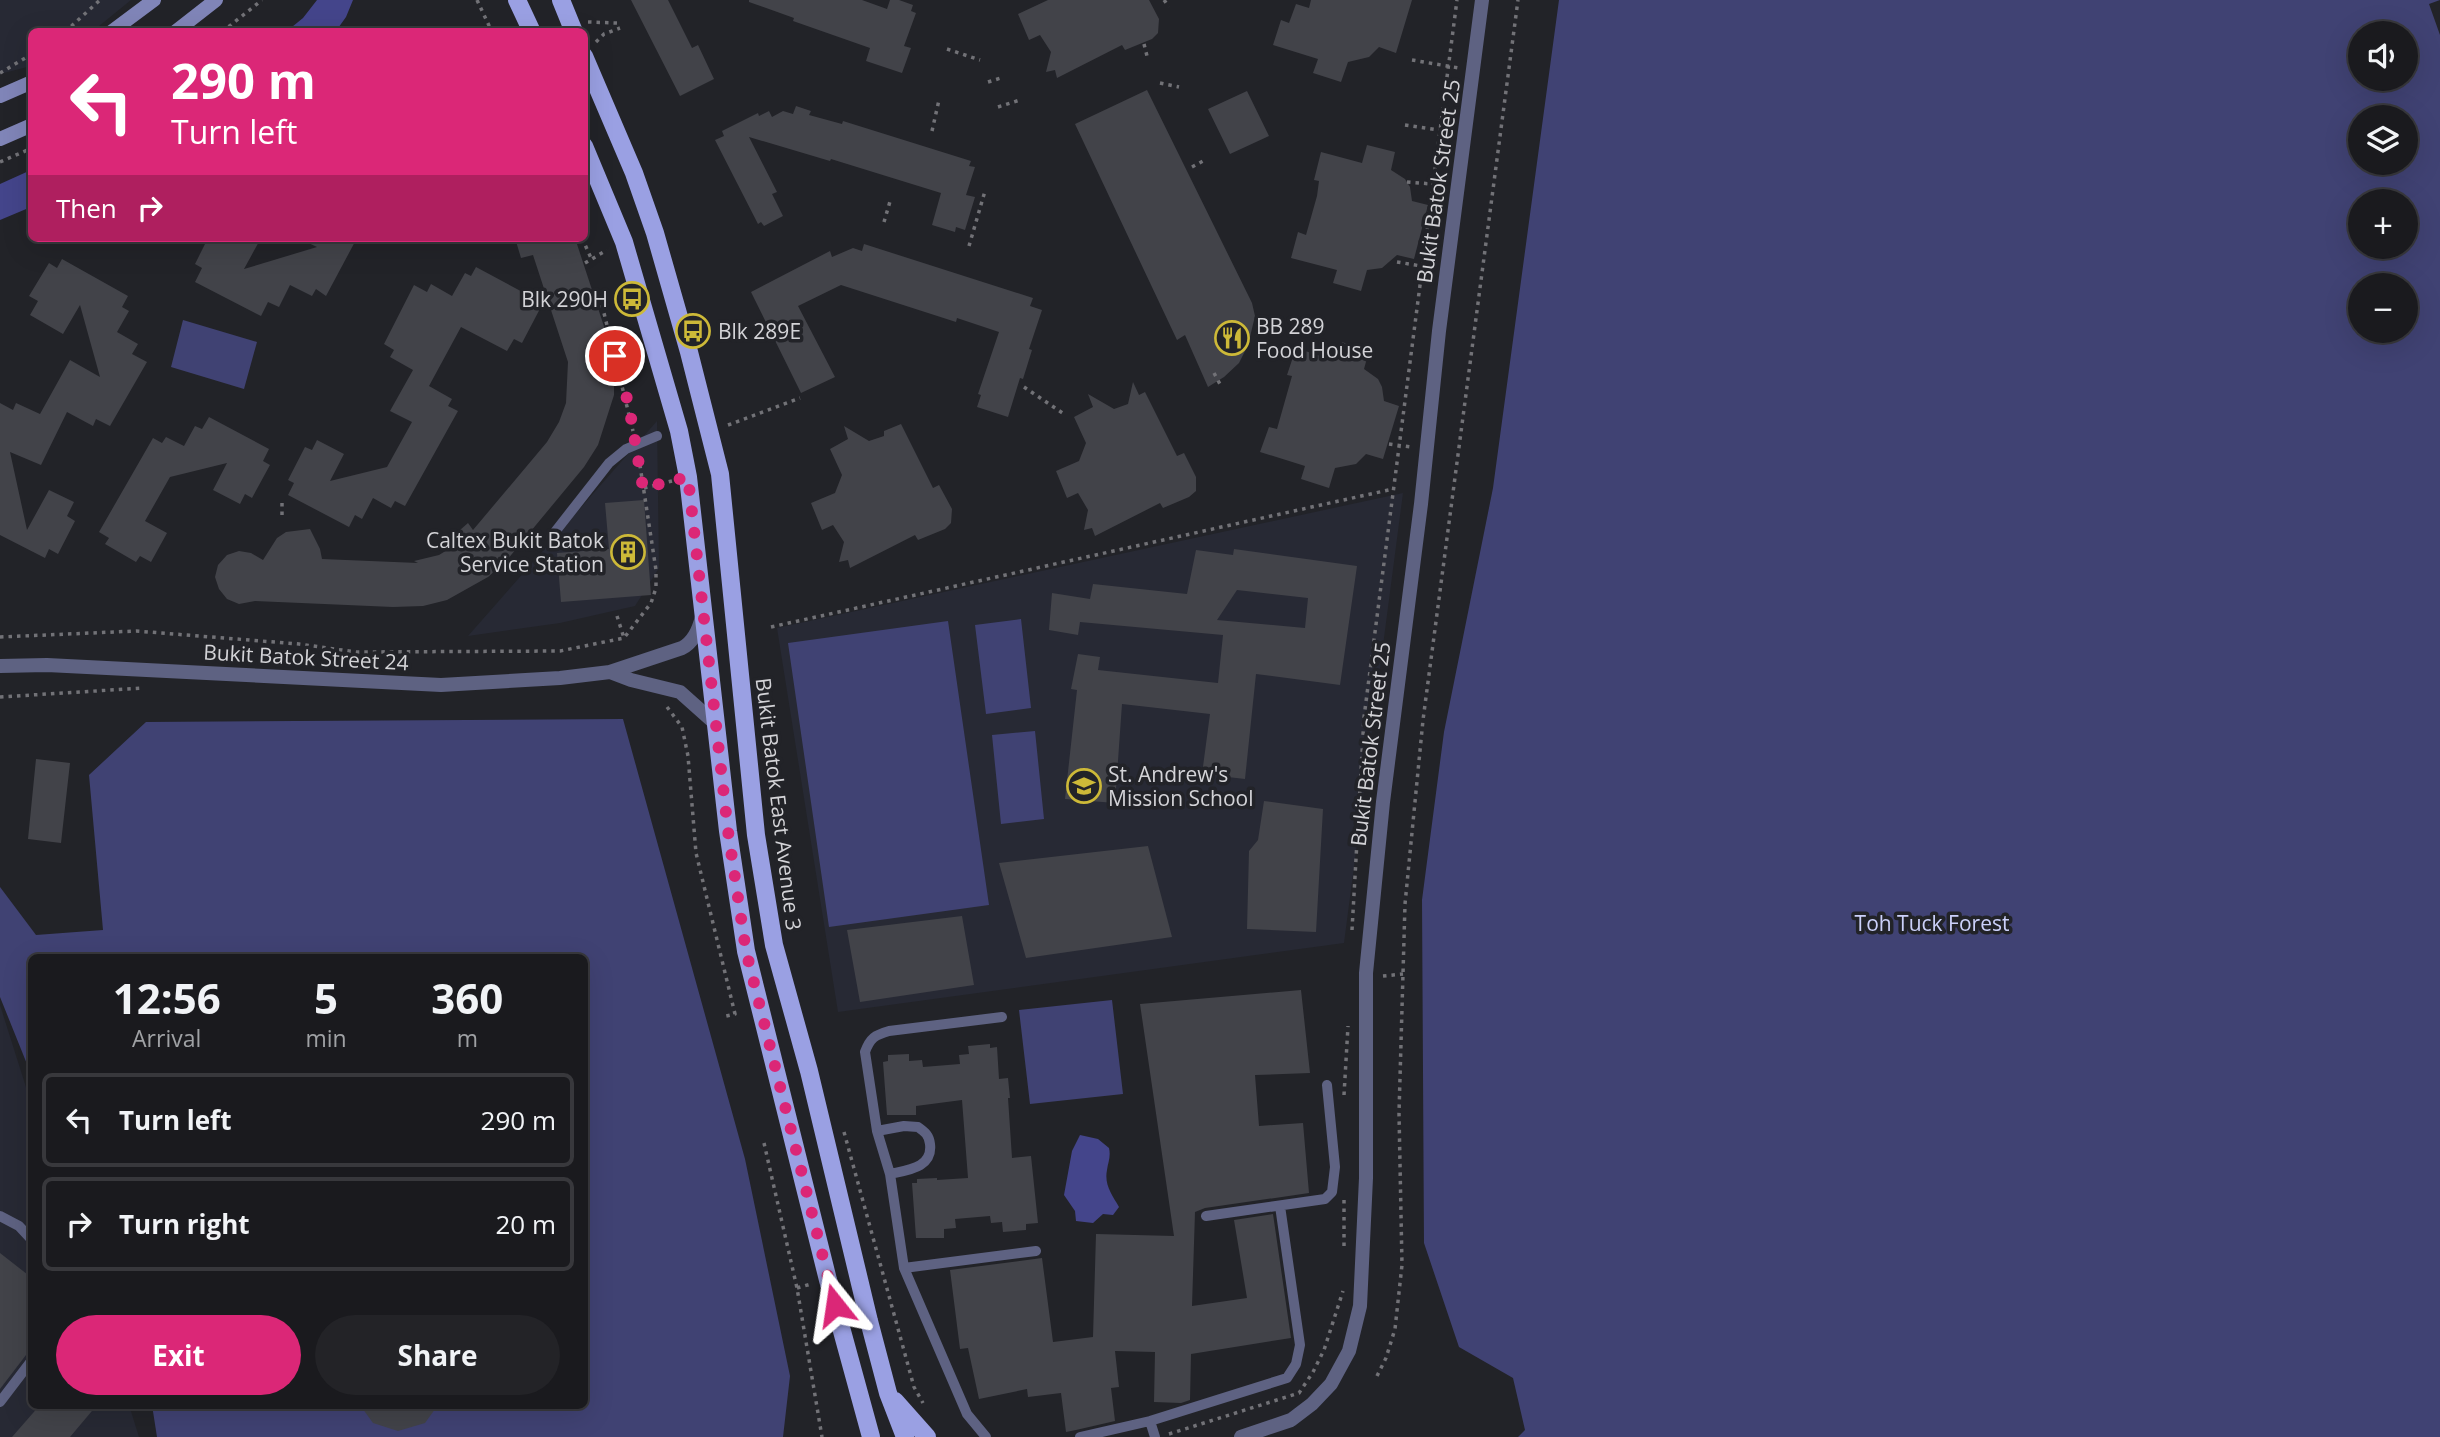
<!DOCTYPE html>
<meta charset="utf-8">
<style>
body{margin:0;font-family:"Open Sans",sans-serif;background:#232327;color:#f1f3f6;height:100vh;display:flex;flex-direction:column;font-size:26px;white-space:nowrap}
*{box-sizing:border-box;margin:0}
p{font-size:23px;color:#9fa1a4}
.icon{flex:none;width:38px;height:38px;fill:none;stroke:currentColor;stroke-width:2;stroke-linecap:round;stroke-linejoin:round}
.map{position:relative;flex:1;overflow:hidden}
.panel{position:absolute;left:28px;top:954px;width:560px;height:455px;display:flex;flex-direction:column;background:#1a1a1e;border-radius:10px;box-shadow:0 7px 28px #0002,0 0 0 2px #38383c}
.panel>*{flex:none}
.guide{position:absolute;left:28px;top:28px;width:560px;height:214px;border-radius:10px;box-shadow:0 7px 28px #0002,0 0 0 2px #38383c;background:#db2777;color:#fff;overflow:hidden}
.controls{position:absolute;left:2348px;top:21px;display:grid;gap:14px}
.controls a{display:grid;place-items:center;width:70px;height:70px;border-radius:50%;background:#1a1a1e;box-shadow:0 7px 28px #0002,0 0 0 2px #38383c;font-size:35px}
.pin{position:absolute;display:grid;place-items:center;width:60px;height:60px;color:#fff;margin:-30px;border:4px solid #fff;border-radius:50%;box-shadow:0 2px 7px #0007}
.me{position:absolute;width:77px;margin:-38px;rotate:345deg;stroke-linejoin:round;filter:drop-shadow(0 0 5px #0008)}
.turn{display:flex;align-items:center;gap:24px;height:147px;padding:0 28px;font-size:32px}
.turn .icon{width:91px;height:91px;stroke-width:2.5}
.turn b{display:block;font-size:49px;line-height:60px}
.then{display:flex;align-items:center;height:66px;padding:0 28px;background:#0003;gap:14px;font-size:26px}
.eta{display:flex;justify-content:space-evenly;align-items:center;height:119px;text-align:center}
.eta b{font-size:42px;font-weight:700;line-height:49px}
.cta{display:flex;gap:14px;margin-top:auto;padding:14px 28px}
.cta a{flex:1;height:80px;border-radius:42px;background:#db2777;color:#fff;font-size:28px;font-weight:700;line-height:80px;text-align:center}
.cta a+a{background:#232327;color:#f1f3f6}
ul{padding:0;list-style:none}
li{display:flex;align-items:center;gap:21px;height:94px;margin:0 14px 10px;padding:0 14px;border:4px solid #38383c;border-radius:10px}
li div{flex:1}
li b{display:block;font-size:26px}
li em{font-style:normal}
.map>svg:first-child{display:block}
</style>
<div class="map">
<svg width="2440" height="1437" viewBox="0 0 2440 1437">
<rect width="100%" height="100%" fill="#222328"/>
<path fill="#272934" d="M0,0H131L93,31L32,32L31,66L0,74Z
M657,421L659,568L635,606L560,623L468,636Z
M1403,493L1344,943L838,1012L777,628Z
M0,1005L31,1103L32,1405H129L139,1437H0Z"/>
<path fill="#404273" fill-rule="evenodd" d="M1559,0H2440L2429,4L2440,35V1437H1518L1525,1430L1513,1378L1459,1347L1424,1243L1422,900L1444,732L1493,488ZM2406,33V79H2361V33ZM2406,117V163H2361V117ZM2406,201V247H2361V201ZM2406,285V331H2361V285Z
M183,320L257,342L244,389L171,367Z
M1021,619L1031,708L986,714L975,625Z
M948,621L989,905L829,927L788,643Z
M623,719L745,1159L790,1376L783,1437H157L152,1405H584V957H32L31,1074L0,997V887L36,935L103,930L89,775L146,722Z
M1035,731L1044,819L1001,824L992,735Z
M1112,1000L1123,1094L1030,1104L1019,1010Z"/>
<path fill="#44458b" d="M317,0H353L346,17L336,31H287L303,18Z
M31,170V207L0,220V184Z
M1080,1135L1098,1139L1109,1148C1111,1157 1108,1162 1107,1170C1104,1185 1112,1195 1119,1207L1113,1215L1103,1214L1093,1223L1076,1221L1075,1211L1064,1195L1072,1151Z"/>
<path fill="#424349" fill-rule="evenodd" d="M631,0H668L692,48L698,45L714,79L680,96Z
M749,0H862L887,9L890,0H899L913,5L911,11L916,13L904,46L911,48L902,73L866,61L870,48L793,21L794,18L749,2Z
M1048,0H1149L1159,19L1158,33L1152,39L1125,50L1122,45L1057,78L1055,70L1046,72L1051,52L1040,35L1029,40L1018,14Z
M1311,0H1412L1396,53L1379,47L1369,57L1348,62L1341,82L1313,73L1318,59L1273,45L1281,20L1289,23L1296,4L1309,8Z
M1147,90L1252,303L1255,316L1248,345L1239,363L1224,377L1208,387L1185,335L1177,340L1075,124Z
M1247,91L1269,136L1230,154L1208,109Z
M796,106L811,111L809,115L842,124L843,121L971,161L969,166L975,167L966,195L975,197L965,230L956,227L955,232L932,225L941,193L831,159L830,161L749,137L777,192L772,194L783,216L764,226L761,222L758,224L715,140L724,136L722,131L758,113L759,116L769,111L772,117L783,111L793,114Z
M1367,145L1395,152L1391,170L1405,179L1410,187L1412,201L1428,205L1414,259L1397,255L1382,268L1367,270L1361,291L1333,283L1337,270L1291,258L1298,232L1306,235L1317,196L1319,181L1314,180L1321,152L1362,163Z
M208,238H261L244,269L317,247L298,238H357L326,296L316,289L312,296L290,285L279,307L268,302L261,316L195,282L202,268L195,264Z
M515,238H575L614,357V395L598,445L584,467L507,560L488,577L447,600L423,606L393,607L255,601L239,604L227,599L219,589L215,577L218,565L227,555L239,551L251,553L263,560L277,538L286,532L310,529L320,549L322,559L418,563L414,561L439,555L457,544L452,537L468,523L473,530L547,442L559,422L566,403L568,362L533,255L521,258Z
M864,244L1033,298L1030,306L1042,310L1029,349L1032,350L1023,379L1020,378L1008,417L977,407L981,395L978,394L999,332L957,318L956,322L841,285L798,306L835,377L801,393L751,292L830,251L832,257L853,248L862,251Z
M62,259L128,296L122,307L129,311L117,332L138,344L132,354L147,362L110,426L96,419L93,426L67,412L41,465L10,452L27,530L49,490L74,502L67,516L75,521L58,554L49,549L45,558L0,535V403L13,410L16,403L40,414L70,360L100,377L80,305L63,334L30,315L38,301L29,296L49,263L57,268Z
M476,267L543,303L522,343L514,339L507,351L461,327L429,386L452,399L448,406L458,411L405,506L395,501L391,508L373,498L362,519L355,515L349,527L288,495L294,483L288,480L305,447L312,450L317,440L344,454L330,481L387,467L412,422L390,411L413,370L390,357L394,350L384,344L414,285L427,292L431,284L452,296L465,273L471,276Z
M1342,342L1369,351L1364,369L1378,379L1382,387L1384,401L1399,406L1383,459L1366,454L1356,464L1335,468L1329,488L1301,479L1305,466L1260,452L1269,427L1277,429L1292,376L1287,375L1296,348L1336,361Z
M1133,382L1139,395L1145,392L1177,456L1184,453L1196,477V491L1189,497L1163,508L1160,503L1095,536L1092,528L1084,530L1088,510L1078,493L1067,498L1056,471L1079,461L1086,443L1074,417L1093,407L1088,394L1114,409L1128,404Z
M209,417L269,449L263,461L270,465L252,498L245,494L240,504L213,490L227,463L170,477L145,521L167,533L151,562L140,556L136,562L105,544L109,538L99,532L153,438L162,443L166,437L184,446L195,426L202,429Z
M901,424L933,488L939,485L952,509L951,523L945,529L918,540L915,535L850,568L848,560L839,562L844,542L833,525L822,530L811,503L835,493L842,475L830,449L848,439L844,426L869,441L884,436V431Z
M644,500L651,595L561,602L557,553L609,549L605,503Z
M1234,549L1357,566L1340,685L1256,674L1245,779L1202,774L1210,714L1122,704L1115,803L1065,799L1077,690L1071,689L1078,654L1100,657L1098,670L1218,683L1223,635L1080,622L1078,635L1049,630L1052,593L1090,599L1093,584L1187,594L1196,550L1233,555ZM1237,590L1308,598L1305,628L1217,620Z
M36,759L70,763L61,843L28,839Z
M1264,801L1323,809L1316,932L1247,929L1249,851L1258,840Z
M1148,846L1172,937L1026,958L999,863Z
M962,916L974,985L860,1002L847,930Z
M1301,990L1310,1073L1255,1075L1259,1126L1303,1123L1309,1193L1205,1208L1195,1212L1192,1306L1247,1298L1234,1220L1273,1214L1291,1338L1191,1354L1190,1400L1181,1403L1154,1402L1155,1352L1115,1351L1119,1387L1111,1388L1115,1421L1076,1430L1066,1432L1061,1393L1028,1397L1027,1389L979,1399L968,1348L960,1349L950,1270L1042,1258L1053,1342L1093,1337L1096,1234L1174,1236L1140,1004Z
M990,1044V1048L997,1047L999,1079L1008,1078L1010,1098H1008L1012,1158L1031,1156L1038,1223L1026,1224V1230L1003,1232L1002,1222L991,1223L990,1216L955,1219L956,1228L944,1229V1238H916L912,1183H917V1179L937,1178V1180L968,1178L962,1100L916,1106V1115H887L883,1062L888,1061V1055L909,1054V1061L922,1060L923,1067L960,1064L959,1055L969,1054L968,1046Z
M0,1253L32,1278V1352L26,1355L0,1389Z
M40,1405H97L70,1437H12Z
M360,1405H438L425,1423L398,1431L373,1423Z"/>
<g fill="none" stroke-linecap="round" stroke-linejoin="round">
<path stroke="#727277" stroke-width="3.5" stroke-dasharray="3.5 5" stroke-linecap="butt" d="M477,0L492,32
M1164,0L1169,7
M588,22L617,23
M65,32L100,0
M222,32L262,0
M596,42L604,34L620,28
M1144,44L1147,56
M947,49L980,60
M1412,60L1459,68
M0,73L32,54
M988,82L1004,77
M1160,83L1179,87
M998,107L1020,100
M1405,125L1439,130
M932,131L939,100
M0,162L32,148
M1192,167L1203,161
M1407,182L1432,184
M884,222L891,198
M582,238L591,258
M969,246L985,191
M1397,262L1421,266
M585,263L607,250
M602,305L633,431
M1214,373L1221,386
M1024,387L1064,414
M728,425L800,398
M1389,444L1411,447
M644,488L672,481
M282,515V500
M617,616L624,638
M771,627L1393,489
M0,637L136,631L299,644L356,652L560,651L624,638L651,603L656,588V570L639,459
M0,697L143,688
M667,707L682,727L688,756L696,853L735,1014L726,1016
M1352,930L1364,717L1457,0
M1383,976L1403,974
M1344,1095L1348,1026
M844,1132L914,1387L923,1403
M764,1143L797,1288L822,1437
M1344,1200V1249
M797,1288L811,1284
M1377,1376L1386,1358L1395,1329L1402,1265L1399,1113L1405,904L1423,720L1518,0
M1169,1434L1299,1393L1313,1372L1324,1350L1343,1291"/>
<path stroke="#5e6282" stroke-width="10" d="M551,537L609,463L626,449L657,436
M877,1131L904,1126L918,1127C925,1132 929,1135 930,1144C933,1168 907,1170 890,1174
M0,1216L19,1226L32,1240
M1206,1216L1325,1199L1332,1192L1335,1167L1327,1085
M904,1268L1036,1251
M0,1402L32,1360
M1150,1421L1155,1437
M986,1437L967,1414L904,1268L890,1174L877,1131L865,1052C870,1038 875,1035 889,1031L1002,1017
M1080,1437L1150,1421L1287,1378L1296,1364L1300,1345L1280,1206"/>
<path stroke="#5e6282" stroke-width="14" d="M0,666L47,665L441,685L560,678L610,672L682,648C694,642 699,629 702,617
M610,672L631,680L680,692L717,725
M1241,1437L1291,1420L1312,1404L1331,1384L1349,1351L1360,1306L1366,1178V973L1383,802L1421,504L1439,331L1482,0"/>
<path stroke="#8085b8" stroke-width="14" d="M111,32L154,0
M175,32L216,0
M0,96L32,82
M0,139L32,125"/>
<path stroke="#9aa0e3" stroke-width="18" d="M517,0L532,32
M561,0L574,32
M584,56L634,173L655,233L689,352L720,474L756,835L774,945L809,1071L869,1321L888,1393L905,1437
M584,146L624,242L679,431L688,477L728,831L746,951L828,1280L871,1437
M895,1401L927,1437"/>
</g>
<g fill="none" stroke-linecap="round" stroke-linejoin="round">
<path stroke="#db2777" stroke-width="12" stroke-dasharray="0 21.6" d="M615,356L629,406L643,488L688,477L728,831L746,951L835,1305"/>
</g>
<defs>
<g id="bus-ring" transform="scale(1.75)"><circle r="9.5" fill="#222328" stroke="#cdb938" stroke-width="1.5"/><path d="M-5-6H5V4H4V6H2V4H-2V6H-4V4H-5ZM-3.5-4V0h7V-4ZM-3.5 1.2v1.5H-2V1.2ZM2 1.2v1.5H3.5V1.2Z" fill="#cdb938"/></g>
<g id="restaurant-ring" transform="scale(1.75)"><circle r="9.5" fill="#222328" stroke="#cdb938" stroke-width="1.5"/><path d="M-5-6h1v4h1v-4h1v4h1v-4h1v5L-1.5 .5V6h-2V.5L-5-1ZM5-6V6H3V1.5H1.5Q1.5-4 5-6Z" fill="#cdb938"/></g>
<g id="building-ring" transform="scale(1.75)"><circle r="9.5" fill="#222328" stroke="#cdb938" stroke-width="1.5"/><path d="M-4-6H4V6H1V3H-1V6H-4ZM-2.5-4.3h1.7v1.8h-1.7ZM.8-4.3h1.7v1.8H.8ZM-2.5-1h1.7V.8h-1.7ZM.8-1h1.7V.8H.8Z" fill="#cdb938"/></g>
<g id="school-ring" transform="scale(1.75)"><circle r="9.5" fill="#222328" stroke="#cdb938" stroke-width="1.5"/><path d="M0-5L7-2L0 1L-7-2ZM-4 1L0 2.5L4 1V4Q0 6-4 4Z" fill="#cdb938"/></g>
</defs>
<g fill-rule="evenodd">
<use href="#bus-ring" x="632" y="299"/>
<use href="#bus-ring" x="693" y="331"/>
<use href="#restaurant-ring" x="1232" y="338"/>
<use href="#building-ring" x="628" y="552"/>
<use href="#school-ring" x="1084" y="786"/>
</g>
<g text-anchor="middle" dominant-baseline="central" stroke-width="7" stroke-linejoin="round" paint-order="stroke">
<g font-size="21" fill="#d3d3d7" stroke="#222328">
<text transform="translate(1438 181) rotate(-82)">Bukit Batok Street 25</text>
<text transform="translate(306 657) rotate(3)">Bukit Batok Street 24</text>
<text transform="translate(1370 744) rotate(-83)">Bukit Batok Street 25</text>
<text transform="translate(779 804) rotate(83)">Bukit Batok East Avenue 3</text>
</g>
<g font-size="21" fill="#d3d3d7" stroke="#222328" text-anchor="start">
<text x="608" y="299" text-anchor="end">Blk 290H</text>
<text x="1256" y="326">BB 289<tspan x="1256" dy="24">Food House</tspan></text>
<text x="718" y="331">Blk 289E</text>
<text x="604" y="540" text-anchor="end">Caltex Bukit Batok<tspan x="604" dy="24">Service Station</tspan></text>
<text x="1108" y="774">St. Andrew's<tspan x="1108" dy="24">Mission School</tspan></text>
</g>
<g font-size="21" fill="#ccd1fa" stroke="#222328">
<text x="1932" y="923">Toh Tuck Forest</text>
</g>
</g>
</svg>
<div class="controls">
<a><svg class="icon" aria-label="sound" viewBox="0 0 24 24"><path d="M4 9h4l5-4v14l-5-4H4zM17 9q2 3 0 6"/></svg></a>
<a><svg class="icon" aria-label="layers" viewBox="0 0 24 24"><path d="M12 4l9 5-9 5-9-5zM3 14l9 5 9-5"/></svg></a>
<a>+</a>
<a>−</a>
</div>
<div class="pin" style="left:615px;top:356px;background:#d93025"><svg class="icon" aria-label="arrive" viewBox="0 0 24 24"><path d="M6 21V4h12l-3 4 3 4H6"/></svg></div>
<svg class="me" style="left:835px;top:1305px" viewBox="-20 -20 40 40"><path d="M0-17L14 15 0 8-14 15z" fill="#db2777" stroke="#fff" stroke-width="4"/></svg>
<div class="guide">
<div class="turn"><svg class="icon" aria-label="left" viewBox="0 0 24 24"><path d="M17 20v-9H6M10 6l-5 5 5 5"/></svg><div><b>290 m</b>Turn left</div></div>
<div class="then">Then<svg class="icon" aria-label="right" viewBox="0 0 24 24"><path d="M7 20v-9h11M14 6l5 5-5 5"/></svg></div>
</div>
<section class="panel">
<div class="eta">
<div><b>12:56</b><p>Arrival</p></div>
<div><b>5</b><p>min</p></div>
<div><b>360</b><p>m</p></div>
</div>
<ul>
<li><svg class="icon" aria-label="left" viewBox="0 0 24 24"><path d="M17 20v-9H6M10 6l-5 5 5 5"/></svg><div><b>Turn left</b></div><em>290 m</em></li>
<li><svg class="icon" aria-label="right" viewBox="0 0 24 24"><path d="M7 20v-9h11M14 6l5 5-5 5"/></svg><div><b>Turn right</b></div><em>20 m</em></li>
</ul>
<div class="cta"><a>Exit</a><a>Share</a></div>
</section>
</div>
